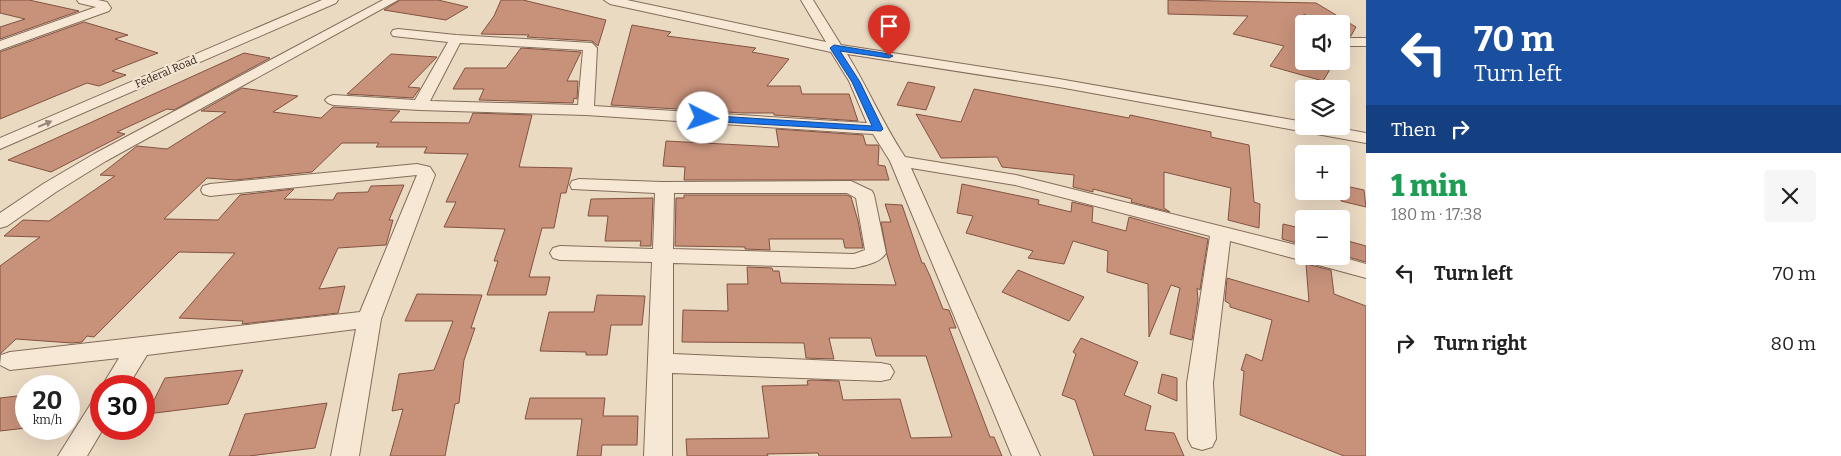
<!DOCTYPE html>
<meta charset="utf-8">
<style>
body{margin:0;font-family:Bitter,serif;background:#f6f6f6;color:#222;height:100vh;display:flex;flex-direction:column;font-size:19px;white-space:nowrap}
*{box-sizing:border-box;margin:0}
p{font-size:16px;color:#767676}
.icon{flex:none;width:28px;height:28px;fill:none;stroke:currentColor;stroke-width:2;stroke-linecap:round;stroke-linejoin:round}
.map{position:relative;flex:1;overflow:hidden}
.details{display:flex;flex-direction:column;background:#fff;width:475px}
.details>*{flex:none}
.hud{background:#1a4fa0;color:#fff;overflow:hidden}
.tools{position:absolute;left:1295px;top:15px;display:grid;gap:10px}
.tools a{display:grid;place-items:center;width:55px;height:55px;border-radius:5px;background:#fff;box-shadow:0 5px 20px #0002;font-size:25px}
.speed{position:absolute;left:15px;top:375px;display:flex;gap:10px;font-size:25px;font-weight:700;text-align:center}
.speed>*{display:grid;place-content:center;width:65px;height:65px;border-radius:50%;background:#fff;box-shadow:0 5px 20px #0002;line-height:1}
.speed small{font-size:12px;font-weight:400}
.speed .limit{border:8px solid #d22;background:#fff;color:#111}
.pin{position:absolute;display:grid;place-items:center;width:42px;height:42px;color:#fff;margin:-51px -21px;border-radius:50% 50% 50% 0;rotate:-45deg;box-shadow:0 0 5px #0007}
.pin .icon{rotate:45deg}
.me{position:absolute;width:55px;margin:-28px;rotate:94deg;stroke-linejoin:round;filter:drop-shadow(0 0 4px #0008)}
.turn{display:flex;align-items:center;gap:18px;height:105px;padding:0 25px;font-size:22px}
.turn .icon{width:65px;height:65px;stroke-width:2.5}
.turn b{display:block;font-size:35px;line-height:42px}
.then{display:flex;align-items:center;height:48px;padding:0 25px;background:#0003;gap:10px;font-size:19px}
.round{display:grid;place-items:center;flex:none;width:52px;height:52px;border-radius:5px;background:#f6f6f6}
.head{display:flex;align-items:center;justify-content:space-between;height:85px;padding:0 25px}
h1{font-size:30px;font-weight:800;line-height:38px;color:#1e9e55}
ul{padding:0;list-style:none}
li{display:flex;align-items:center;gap:15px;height:70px;padding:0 25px}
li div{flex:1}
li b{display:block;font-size:19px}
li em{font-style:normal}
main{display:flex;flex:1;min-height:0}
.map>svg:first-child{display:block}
</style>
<main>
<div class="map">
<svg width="1366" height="456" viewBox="0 0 1366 456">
<rect width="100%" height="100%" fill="#ebdac2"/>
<path fill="#c7917a" stroke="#825341" d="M0,0H29L79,11L0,39V27L25,19L0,13Z
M400,0H438L468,7L446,20L384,10Z
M501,0H523L606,20L598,46L592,41L527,37L529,35L481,34L494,16Z
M1168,0L1316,3L1356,27L1351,36H1341V24H1319L1304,14V66L1307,61H1335L1323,81L1270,66L1284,46L1233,34L1248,16L1168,14Z
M84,22L128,35L115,39L158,53L112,71L126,75L99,86L87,83L0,119V52Z
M632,25L671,32L667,36L756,48L752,52L789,59L767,86H800L802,94H849L858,121L774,115V113H743L611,105Z
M521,48L581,52L567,81H578L577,99L574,98L573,103L479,100L484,89H453L465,68H506Z
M244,53L270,58L174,110L167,109L117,132L125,134L51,172L8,160Z
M391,54L437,57L408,87L420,88L413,98L347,94Z
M908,82L935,87L926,110L897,105Z
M242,88L298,96L273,112L321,118L333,107L400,111L390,122L469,123L473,113L532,115L519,167L572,168L566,193H561L554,228H542L529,277H550L546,295H487L498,261H494L505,229L444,227L456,202H446L468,154L424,153L427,147H376L379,143H342L312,172L235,180L207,178L164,219L218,220L240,195L294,189L284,199L333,200L337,193L368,192L371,186L404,185L389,220H393L386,245L338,248L319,289L345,286L338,313L242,324L243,321L179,318L235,253L179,252L94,337L87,336L82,342L72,343L16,339L0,354V266L40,237L4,236L23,220L49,221L115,176L100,175L137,146L167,149L226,112L201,111Z
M974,89L1129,118L1130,115L1211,132V137L1249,145L1254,202L1260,204L1259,228L1228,220L1231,188L1164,172V208L1170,212L1131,202L1132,199L1093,189V192L1073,187L1074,175L1002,167L997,157L941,158L916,114L961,122Z
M776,129L863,135L866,145H878L879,148L878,165L885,166L889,180H684L685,167L663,166L666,141L779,147Z
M962,184L1039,200L1038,204L1071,212L1072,202L1093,207L1092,222L1126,231L1129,217L1208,239L1200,290L1197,288L1198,300L1192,340L1170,334L1180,288L1171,285L1149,337L1148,284L1107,272L1108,251L1073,241L1064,264L1028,258L1033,251L966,233L973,216L957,213Z
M1341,185L1364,190L1366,207L1341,201Z
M684,195H847L851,197L858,221L863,248H845L843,239H769L770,250L745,249V247L675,246L676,198H684Z
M653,198L651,246H640L641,241H605L608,216H588L591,199Z
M885,204L902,205L922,263H924L930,276L943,309L949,310L956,328H949L990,437H994L1002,456H819L818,453L767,454L768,456H687L686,439L769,438L762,386L808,385L807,381L810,380L839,381L843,400L900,399L911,438L952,437L926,356H876L871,338H829L834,359L806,358L804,343L682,342L683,310L728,311L727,284H748L747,267L772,268L773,271H779L781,283L896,285L887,255L881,222H891Z
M1283,224L1304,229V245L1282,239Z
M1341,239L1366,246V262L1341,255Z
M1306,264L1331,270L1334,294L1366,306V456H1344L1240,415L1244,371L1241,370L1246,354L1262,361L1272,320L1230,307V304L1225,301L1227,278L1309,302Z
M1018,270L1084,297L1069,321L1002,292Z
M417,294L482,295L471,328H475L464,360L459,403L455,404L445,456H390L403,409L392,411L399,374L434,370L453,321H405Z
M597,295L645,296L642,325H611L607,355H586V352L540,351L549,312H594Z
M1081,338L1138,362L1124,395L1151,406L1145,430L1174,433L1184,456H1094L1075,400L1062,395L1076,354L1073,352Z
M243,370L228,404L147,414L165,378Z
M1162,374L1177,378V401L1158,393Z
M26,395V428L0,431V398Z
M530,398H605L603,416H638L637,445H602L601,456H577L582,419H525Z
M327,403L315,448L249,456H229L245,414Z"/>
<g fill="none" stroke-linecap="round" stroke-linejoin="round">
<g stroke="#846c5a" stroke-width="2">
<path id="minor" d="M77,0H98L107,2L111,8L109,11L0,50V41L96,7L79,3Z
M322,0H338L336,3L0,149V138Z
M383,0H398L106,161L56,192L7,226L0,228V213L43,184L94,154Z
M604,0H627L826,42L801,0H813L841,45L1059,79L1304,122V126H1328L1366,133V143L1059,87L847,54C868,88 883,124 905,157L1016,175L1304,247V256H1338L1366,264V278L1230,241L1213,383L1216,439L1212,447L1202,450L1192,447L1188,439L1187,383L1210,236L1015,185L911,168L1040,456H1012L890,161L873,134L586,115L420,110L333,105L328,103L325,100L328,97L333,95L415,100L448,42L393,36L391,33L393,30L398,29L456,35L592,43L597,48L594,106L867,123L849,81L831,52L610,4ZM460,43L583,50L578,105L430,101Z
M1341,38H1366V46H1341Z
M417,164L430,167L435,175L381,319L359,456H331L356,329L147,355L128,386H102L119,358L10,370L0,365L1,355L10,352L360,312L417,175L210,196L203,194L201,190L203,186L210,184Z
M579,179L662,182L851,181L872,191L874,195L886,253C880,263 866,265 854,268L673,263V354L881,363L890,365L894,372L890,379L881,381L672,373V456H644L652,262L560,260L553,258L550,253L553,248L560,246L653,249L655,193L572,189L570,185L572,181ZM674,193H847L856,198L865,250L854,254L673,249Z
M101,399V429H103L87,456H58L92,402Z"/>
</g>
<use href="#minor" fill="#f7e8d5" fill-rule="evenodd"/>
</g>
<defs><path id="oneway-solid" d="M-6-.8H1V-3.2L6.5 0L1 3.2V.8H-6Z" transform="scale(1.25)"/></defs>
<use fill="#96877a" href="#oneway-solid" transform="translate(45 124) rotate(-23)"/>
<path fill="#1a73e8" stroke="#114b97" d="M834,45L889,54L893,56L889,58L840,51L860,82L883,129L881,131L703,121L698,118L703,115L872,126L852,82L830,48Z"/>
<g text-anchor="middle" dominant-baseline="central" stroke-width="4.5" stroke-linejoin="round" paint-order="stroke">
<g font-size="11" fill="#35261e" stroke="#f3e5d1">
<text transform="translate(166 72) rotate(-23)">Federal Road</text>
</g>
</g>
</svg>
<div class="tools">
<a><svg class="icon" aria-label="sound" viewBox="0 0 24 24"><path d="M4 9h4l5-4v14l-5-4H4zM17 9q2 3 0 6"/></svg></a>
<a><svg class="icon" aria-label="layers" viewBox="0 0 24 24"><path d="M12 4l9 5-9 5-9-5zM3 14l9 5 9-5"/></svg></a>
<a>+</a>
<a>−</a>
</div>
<div class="speed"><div>20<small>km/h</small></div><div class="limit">30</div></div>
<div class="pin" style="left:889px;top:56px;background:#d93025"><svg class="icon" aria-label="arrive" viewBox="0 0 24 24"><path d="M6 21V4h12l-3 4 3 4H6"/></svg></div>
<svg class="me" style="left:703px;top:118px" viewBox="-20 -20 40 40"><circle r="19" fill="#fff"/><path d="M0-13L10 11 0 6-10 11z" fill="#1a73e8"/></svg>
</div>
<section class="details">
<div class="hud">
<div class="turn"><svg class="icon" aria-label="left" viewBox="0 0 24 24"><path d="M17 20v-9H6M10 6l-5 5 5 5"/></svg><div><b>70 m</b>Turn left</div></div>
<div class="then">Then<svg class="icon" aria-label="right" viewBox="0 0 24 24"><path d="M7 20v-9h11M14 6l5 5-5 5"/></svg></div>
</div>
<div class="head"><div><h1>1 min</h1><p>180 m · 17:38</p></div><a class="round"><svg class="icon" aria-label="close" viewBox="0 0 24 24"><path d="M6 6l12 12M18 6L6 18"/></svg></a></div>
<ul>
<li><svg class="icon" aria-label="left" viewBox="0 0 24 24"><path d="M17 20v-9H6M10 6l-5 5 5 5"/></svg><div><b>Turn left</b></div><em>70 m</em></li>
<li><svg class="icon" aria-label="right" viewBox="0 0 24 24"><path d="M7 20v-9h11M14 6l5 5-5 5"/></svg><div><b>Turn right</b></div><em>80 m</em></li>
</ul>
</section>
</main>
